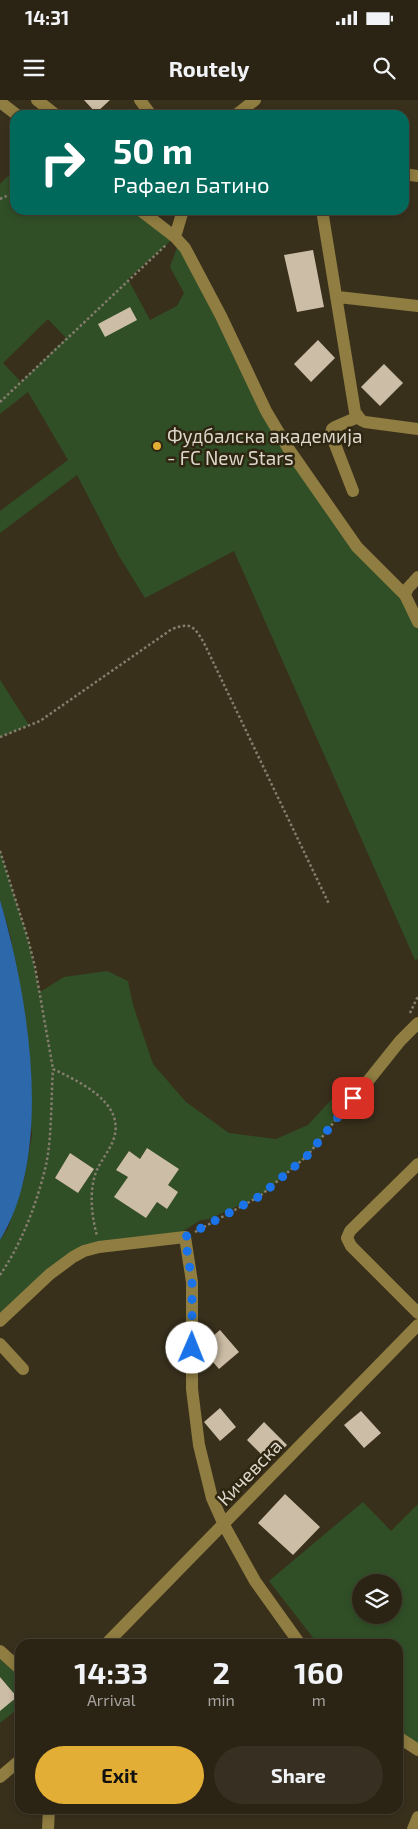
<!DOCTYPE html>
<meta charset="utf-8">
<style>
body{margin:0;font-family:"Exo 2",sans-serif;background:#373022;color:#f1f3f6;height:100vh;display:flex;flex-direction:column;font-size:19px;white-space:nowrap}
*{box-sizing:border-box;margin:0}
p{font-size:16px;color:#a6a4a0}
.icon{flex:none;width:28px;height:28px;fill:none;stroke:currentColor;stroke-width:2;stroke-linecap:round;stroke-linejoin:round}
.map{position:relative;flex:1;overflow:hidden}
.details{position:absolute;left:15px;top:1539px;width:388px;height:175px;display:flex;flex-direction:column;background:#2b2415;border-radius:15px;box-shadow:0 2px 8px #0003,0 0 0 1px #474134}
.details>*{flex:none}
.banner{position:absolute;left:10px;top:10px;width:399px;height:105px;border-radius:15px;box-shadow:0 2px 8px #0003,0 0 0 1px #474134;background:#00695c;color:#fff;overflow:hidden}
.tools{position:absolute;left:352px;top:1474px;display:grid;gap:10px}
.tools a{display:grid;place-items:center;width:50px;height:50px;border-radius:50%;background:#2b2415;box-shadow:0 2px 8px #0003,0 0 0 1px #474134;font-size:25px}
.pin{position:absolute;display:grid;place-items:center;width:42px;height:42px;color:#fff;margin:-21px;border-radius:10px;box-shadow:0 2px 8px #0006}
.me{position:absolute;width:55px;margin:-28px;rotate:1deg;stroke-linejoin:round;filter:drop-shadow(0 0 4px #0008)}
.turn{display:flex;align-items:center;gap:18px;height:105px;padding:0 20px;font-size:22px}
.turn .icon{width:65px;height:65px;stroke-width:2.5}
.turn b{display:block;font-size:35px;line-height:42px}
.eta{display:flex;justify-content:space-evenly;align-items:center;height:85px;text-align:center}
.eta b{font-size:30px;font-weight:700;line-height:35px}
.primary-button{display:flex;gap:10px;margin-top:auto;padding:10px 20px}
.primary-button a{flex:1;height:58px;border-radius:30px;background:#e3ae35;color:#111;font-size:20px;font-weight:700;line-height:58px;text-align:center}
.primary-button a+a{background:#373022;color:#f1f3f6}
.status{display:flex;justify-content:space-between;align-items:center;height:35px;padding:0 25px;background:#2b2415;direction:ltr}
.status svg{height:14px;fill:currentColor}
header{display:flex;justify-content:space-between;align-items:center;height:65px;padding:0 20px;background:#2b2415;font-size:22px;font-weight:700}
.map>svg:first-child{display:block}
</style>
<div class="status"><b>14:31</b><svg viewBox="0 0 49 12"><path d="M0 12V9h3v3zM5 12V6h3v6zM10 12V3h3v9zM15 12V0h3v12zM26 1h20v11H26zM47 4h2v5h-2z"/></svg></div>
<header><svg class="icon" aria-label="menu" viewBox="0 0 24 24"><path d="M4 6h16M4 12h16M4 18h16"/></svg>Routely<svg class="icon" aria-label="search" viewBox="0 0 24 24"><circle cx="10" cy="10" r="6"/><path d="M15 15l6 6"/></svg></header>
<div class="map">
<svg width="418" height="1729" viewBox="0 0 418 1729">
<rect width="100%" height="100%" fill="#39301c"/>
<path fill="#304f27" fill-rule="evenodd" d="M15,69V110H140L175,137L128,179L150,220L177,206L184,193L170,167L179,142L247,273L326,403L405,495L418,522V859L415,860L234,451L145,498L119,456L77,375L0,433V411L68,360L28,292L0,314V84ZM48,219L66,238L21,282L3,263Z
M0,580L29,625L0,637Z
M0,751L28,839L40,892L64,877L107,871L128,881L133,905L153,964L186,1002L229,1033L276,1039L308,1025L331,1000L338,1003L342,1011L308,1055L260,1096L209,1119L201,1120L173,1137L84,1151L0,1221V1140L8,1128L24,1080L32,1035L11,838L0,800ZM147,1048L168,1085L167,1109L157,1102L146,1118L115,1097L128,1077L116,1070L129,1051L140,1059ZM71,1054L94,1069L78,1093L55,1078Z
M363,1402L391,1431L418,1404V1645L398,1635V1544H318L269,1481ZM361,1482H394V1515H361Z
M0,1559L20,1577V1607L0,1623V1605L4,1607L17,1597L0,1577Z"/>
<path fill="#2d68ab" d="M0,800C28,896 55,1050 0,1140Z"/>
<path fill="#ccbda6" d="M84,0H110L96,13Z
M313,150L324,207L297,212L284,155Z
M130,207L137,220L105,237L98,224Z
M318,240L335,258L311,282L294,264Z
M384,264L403,283L380,306L361,287Z
M147,1048L179,1069L168,1085L178,1092L167,1109L157,1102L146,1118L114,1097L128,1077L116,1070L129,1051L140,1059Z
M70,1053L94,1069L78,1093L55,1078Z
M220,1230L239,1252L219,1269L200,1247Z
M220,1308L236,1327L220,1341L204,1322Z
M361,1311L381,1333L364,1348L344,1325Z
M264,1322L287,1345L270,1363L247,1340Z
M285,1394L320,1427L293,1455L258,1423Z
M0,1577L17,1597L0,1611Z"/>
<g fill="none" stroke-linecap="round" stroke-linejoin="round">
<path stroke="#857d6d" stroke-width="2.5" stroke-dasharray="2.5 2.5" stroke-linecap="butt" d="M0,99L15,92
M0,302L166,145
M0,637L40,621L172,529C191,522 194,526 204,543L329,804
M0,751L28,839L35,867L53,969C78,981 125,1002 114,1038C110,1051 99,1062 95,1075C89,1095 92,1117 97,1136
M410,913L418,896
M195,1132L260,1096L308,1055L356,994
M0,1175C22,1143 37,1103 46,1065C52,1037 51,998 53,969"/>
<path stroke="#8f7d41" stroke-width="12" d="M37,0L56,15
M140,0L151,15
M0,2L17,15
M236,15L255,0
M404,74L418,76
M140,110L175,137L185,148L221,216L266,311L288,348L357,447L405,495L418,522
M322,110L355,312L361,320L365,322L418,329
M175,137L183,110
M338,197L418,206
M353,391L331,334L332,329L335,327L358,317
M405,495L408,488L418,477
M364,986L400,941L418,923
M418,1064L350,1131L347,1138L351,1146L418,1213
M0,1221L50,1174L73,1157L84,1151L99,1147L185,1137L192,1182V1289L199,1345L212,1398L224,1425L255,1481L300,1544
M0,1244L23,1269
M106,1544L418,1225
M0,1551L20,1569
M398,1637L418,1650
M0,1677L20,1660
M48,1729L49,1709
M413,1729L418,1717"/>
</g>
<g fill="none" stroke-linecap="round" stroke-linejoin="round">
<path stroke="#1a73e8" stroke-width="9" stroke-dasharray="0 16.2" d="M192,1248V1182L185,1137L260,1096L308,1055L353,998"/>
</g>
<circle fill="#e3ae35" stroke="#2f2612" stroke-width="2" cx="157" cy="346" r="5"/>
<g text-anchor="middle" dominant-baseline="central" stroke-width="5" stroke-linejoin="round" paint-order="stroke">
<g font-size="19" fill="#ddd7cb" stroke="#2f2612" text-anchor="start">
<text x="167" y="335">Фудбалска академија<tspan x="167" dy="22">- FC New Stars</tspan></text>
</g>
<g font-size="19" fill="#ddd7cb" stroke="#2f2612">
<text transform="translate(249 1372) rotate(-46)">Кичевска</text>
</g>
</g>
</svg>
<div class="tools">
<a><svg class="icon" aria-label="layers" viewBox="0 0 24 24"><path d="M12 4l9 5-9 5-9-5zM3 14l9 5 9-5"/></svg></a>
</div>
<div class="pin" style="left:353px;top:998px;background:#d93025"><svg class="icon" aria-label="arrive" viewBox="0 0 24 24"><path d="M6 21V4h12l-3 4 3 4H6"/></svg></div>
<svg class="me" style="left:192px;top:1248px" viewBox="-20 -20 40 40"><circle r="19" fill="#fff"/><path d="M0-13L10 11 0 6-10 11z" fill="#1a73e8"/></svg>
<div class="banner">
<div class="turn"><svg class="icon" aria-label="right" viewBox="0 0 24 24"><path d="M7 20v-9h11M14 6l5 5-5 5"/></svg><div><b>50 m</b>Рафаел Батино</div></div>
</div>
<section class="details">
<div class="eta">
<div><b>14:33</b><p>Arrival</p></div>
<div><b>2</b><p>min</p></div>
<div><b>160</b><p>m</p></div>
</div>
<div class="primary-button"><a>Exit</a><a>Share</a></div>
</section>
</div>
